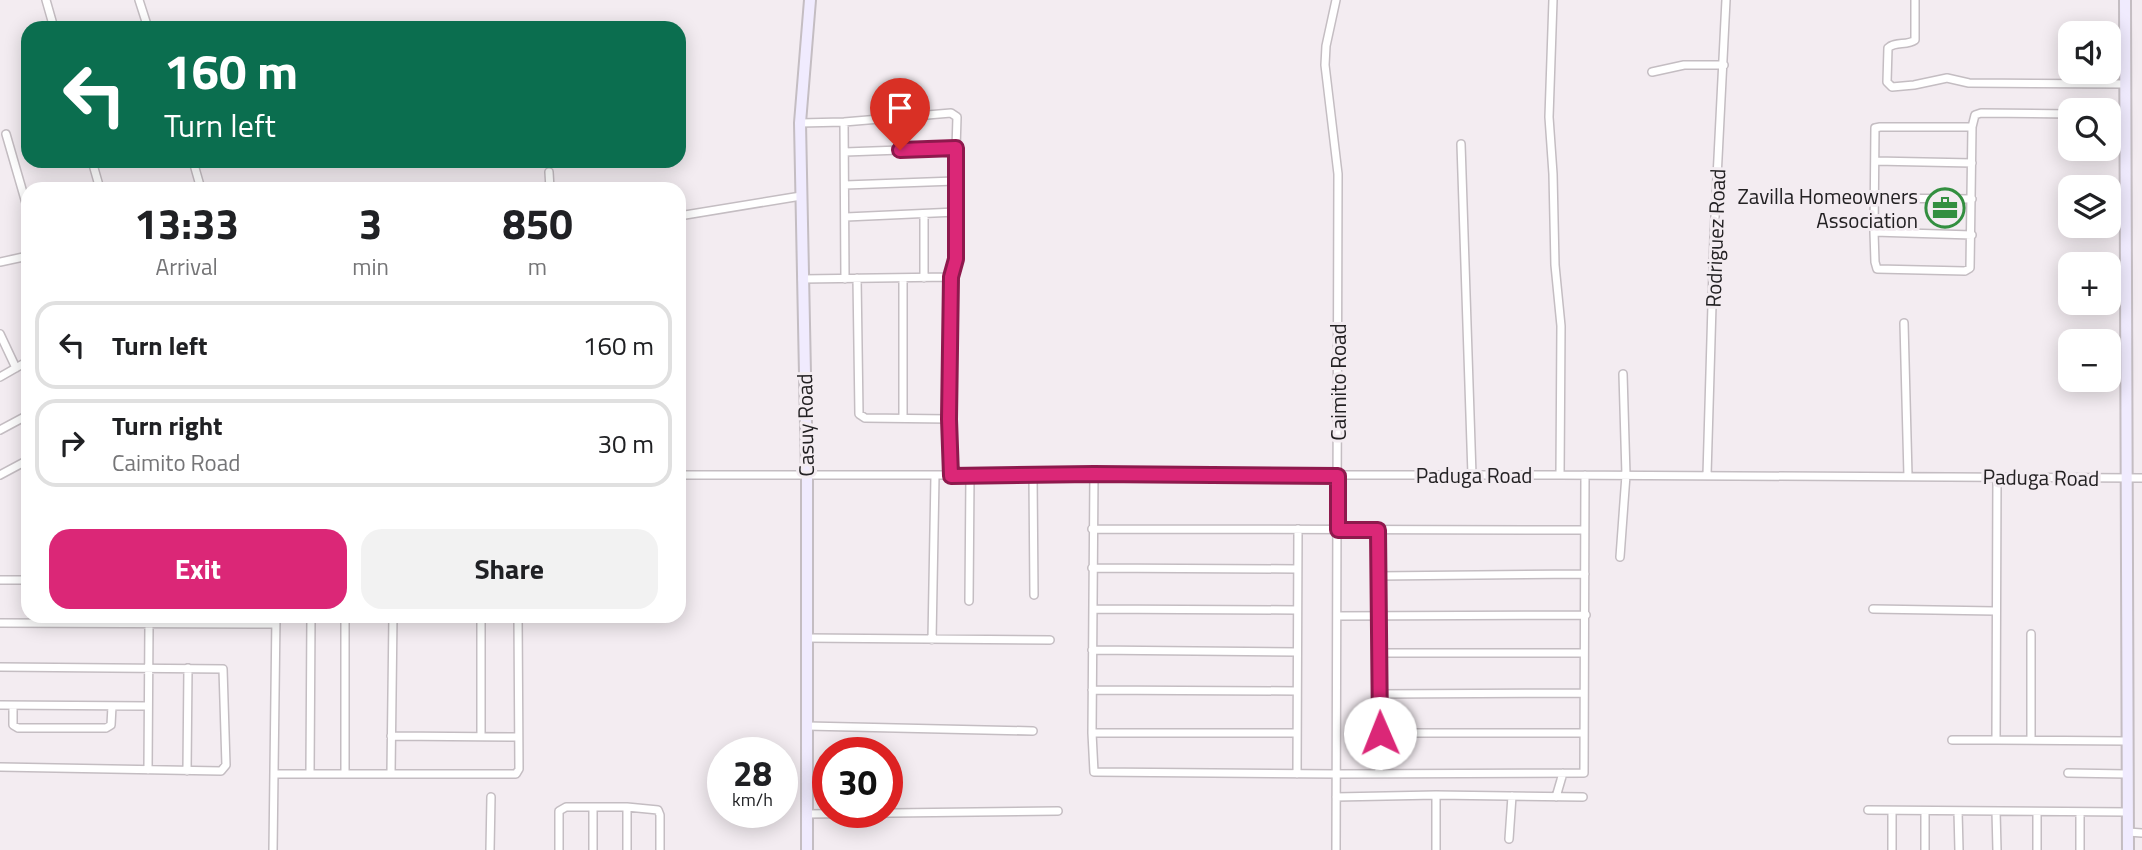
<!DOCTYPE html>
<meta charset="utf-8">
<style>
body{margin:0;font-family:"Titillium Web",sans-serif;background:#f2f2f2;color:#202124;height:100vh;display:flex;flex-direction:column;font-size:26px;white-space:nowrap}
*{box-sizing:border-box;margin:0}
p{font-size:23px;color:#757577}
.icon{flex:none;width:38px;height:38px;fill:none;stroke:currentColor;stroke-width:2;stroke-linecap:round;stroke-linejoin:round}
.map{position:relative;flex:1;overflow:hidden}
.panel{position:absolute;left:21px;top:182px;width:665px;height:441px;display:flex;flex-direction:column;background:#fff;border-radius:21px;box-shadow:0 4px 18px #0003}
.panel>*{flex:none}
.guide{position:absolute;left:21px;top:21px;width:665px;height:147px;border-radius:21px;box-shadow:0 4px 18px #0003;background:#0b6e4f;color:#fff;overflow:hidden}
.buttons{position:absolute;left:2058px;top:21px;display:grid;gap:14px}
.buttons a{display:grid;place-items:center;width:63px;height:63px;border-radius:14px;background:#fff;box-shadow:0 4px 18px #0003;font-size:35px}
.speed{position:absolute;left:707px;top:737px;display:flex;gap:14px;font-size:35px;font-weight:700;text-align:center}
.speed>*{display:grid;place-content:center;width:91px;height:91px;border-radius:50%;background:#fff;box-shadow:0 4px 18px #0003;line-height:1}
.speed small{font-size:18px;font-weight:400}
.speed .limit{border:10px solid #d22;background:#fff;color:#111}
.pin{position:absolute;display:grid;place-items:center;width:60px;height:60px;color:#fff;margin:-72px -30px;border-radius:50% 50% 50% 0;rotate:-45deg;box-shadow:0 0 7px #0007}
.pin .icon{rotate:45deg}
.me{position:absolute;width:77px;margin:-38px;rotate:359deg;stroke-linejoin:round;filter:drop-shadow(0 0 5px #0008)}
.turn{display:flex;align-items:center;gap:24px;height:147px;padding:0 28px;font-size:32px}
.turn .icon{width:91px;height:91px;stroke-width:2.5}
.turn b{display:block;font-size:49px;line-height:60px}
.eta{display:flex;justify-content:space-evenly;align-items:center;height:119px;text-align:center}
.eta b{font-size:42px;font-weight:700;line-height:49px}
.action{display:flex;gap:14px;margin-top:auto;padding:14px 28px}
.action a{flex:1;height:80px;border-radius:21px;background:#db2777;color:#fff;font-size:28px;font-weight:700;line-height:80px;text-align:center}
.action a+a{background:#f2f2f2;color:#202124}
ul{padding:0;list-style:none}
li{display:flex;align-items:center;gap:21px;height:88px;margin:0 14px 10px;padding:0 14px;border:4px solid #e0e0e0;border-radius:21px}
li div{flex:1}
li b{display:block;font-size:26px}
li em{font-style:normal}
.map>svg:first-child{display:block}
</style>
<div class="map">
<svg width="2142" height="850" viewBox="0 0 2142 850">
<rect width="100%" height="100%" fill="#f3ecf1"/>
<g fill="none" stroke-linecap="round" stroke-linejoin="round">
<g stroke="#c4bdc2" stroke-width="10">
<path id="street" d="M46,0L54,28
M139,0L148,28
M1553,0L1549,117L1553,174L1555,265L1561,326L1560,475
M1915,0V40C1907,46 1895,41 1888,48L1887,82L1892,87L1914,85L1947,78L1969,83L2125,84
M1652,72L1684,65H1724
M2109,115H2125
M844,122L845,279
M800,123L844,122L951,113L957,117L955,181L956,259L951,277L949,419L951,476
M1972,127H1880L1875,128L1874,232L1875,262L1877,269L1965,271L1970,268L1972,127L1975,115L1981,113L2070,114
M6,134L28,210
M1461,144L1472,475
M845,152L956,148
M92,161L100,189
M193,161L201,189
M1875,161L1972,163
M549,172L550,189
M845,185L955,181
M1875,198L1972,199
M679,216L801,196
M846,217L956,212
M1874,232L1972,235
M0,262L28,256
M857,278L859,414L865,418L949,419
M903,278V418
M924,278V214
M802,279L951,277
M1904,323L1908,476
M0,334L16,368
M0,377L28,361
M0,430L28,415
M1094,474L1092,733L1094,772L1337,774L1584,773L1585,475
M0,475L28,460
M679,475H1560L2142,478
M1033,475L1034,595
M1707,475L1714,237L1726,0
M1997,476L1996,740L2127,741
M1092,529L1584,530
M1378,530L1379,773
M1620,557L1626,475L1623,374
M1092,568L1296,569
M1378,576L1585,574
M0,580H28
M969,601L970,476
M1093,609L1296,610
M1873,609L1995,611
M345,616V773
M481,616V736
M1337,616L1586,615
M0,623L276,624
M2031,634V740
M806,638L1050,640
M932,640L935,476
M1092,650L1297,652
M1378,653H1584
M0,667L223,669L226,765L221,771L0,767
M1092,690L1297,691
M1379,694L1584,693
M0,705L148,706
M13,706V725L18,728H106L111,725L112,706
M807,726L1033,731
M1092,733H1297
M1379,733H1583
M391,736L518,737
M1952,740H1996
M148,770L149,625
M187,771L188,668
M310,773L311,616
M391,773L393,616
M2068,773L2127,774
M275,774H516L519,769L518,616
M1297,774L1298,529
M1436,795V850
M1336,797L1436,795L1583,797
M1556,797L1563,773
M1868,810L2128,812
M1958,811L1959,850
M1996,811L1997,850
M1892,812V850
M2037,812V850
M2080,812V850
M807,814L1058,811
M2128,832L2142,833
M1509,839L1512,796
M273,850L276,616
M490,850L491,797
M559,850V811L566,807H627L658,810L660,815V850
M593,850V807
M627,850V807
M1336,850L1338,174L1325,65L1326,46L1336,0
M1925,850V812"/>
</g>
<g stroke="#c4bdc2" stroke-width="14">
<path id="secondary" d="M2125,0L2128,850
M807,850V475L800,123L810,0"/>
</g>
<use href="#street" stroke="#fff" stroke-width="7"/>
<use href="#secondary" stroke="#f0ebfe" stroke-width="10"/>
</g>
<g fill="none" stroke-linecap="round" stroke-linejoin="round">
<g stroke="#8e194d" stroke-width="18">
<path id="route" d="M900,150L956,148V259L951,277L949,419L951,476L1094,474L1338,476V530H1378L1380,733"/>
</g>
<use href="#route" stroke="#db2777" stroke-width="12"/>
</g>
<defs>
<g id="office-ring" transform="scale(2.0125)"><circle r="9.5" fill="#f3ecf1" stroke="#338f40" stroke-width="1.5"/><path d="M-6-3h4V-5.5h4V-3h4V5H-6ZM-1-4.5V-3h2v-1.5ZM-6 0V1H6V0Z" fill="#338f40"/></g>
</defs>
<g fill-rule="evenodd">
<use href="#office-ring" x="1945" y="208"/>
</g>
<g text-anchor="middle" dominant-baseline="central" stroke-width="6" stroke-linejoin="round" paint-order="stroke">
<g font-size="21" fill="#232123" stroke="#f3ecf1" text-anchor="end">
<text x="1918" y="196">Zavilla Homeowners<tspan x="1918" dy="24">Association</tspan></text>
</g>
<g font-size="21" fill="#232123" stroke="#f3ecf1">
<text transform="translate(1715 238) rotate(-88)">Rodriguez Road</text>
<text transform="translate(1338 382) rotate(-90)">Caimito Road</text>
<text transform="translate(805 425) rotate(-91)">Casuy Road</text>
<text x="1474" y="475">Paduga Road</text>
<text transform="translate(2041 477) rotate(1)">Paduga Road</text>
</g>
</g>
</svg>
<div class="buttons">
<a><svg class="icon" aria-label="sound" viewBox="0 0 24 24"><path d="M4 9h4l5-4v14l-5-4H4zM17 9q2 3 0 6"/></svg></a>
<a><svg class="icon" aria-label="search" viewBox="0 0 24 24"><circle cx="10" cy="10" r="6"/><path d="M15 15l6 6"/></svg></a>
<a><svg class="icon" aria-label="layers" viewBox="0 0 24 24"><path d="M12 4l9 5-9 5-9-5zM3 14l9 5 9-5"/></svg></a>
<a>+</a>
<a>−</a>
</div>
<div class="speed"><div>28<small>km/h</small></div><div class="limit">30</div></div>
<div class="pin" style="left:900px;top:150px;background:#d93025"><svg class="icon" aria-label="arrive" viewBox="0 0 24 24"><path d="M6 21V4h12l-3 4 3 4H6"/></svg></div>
<svg class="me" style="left:1380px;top:733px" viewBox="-20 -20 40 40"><circle r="19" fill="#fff"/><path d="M0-13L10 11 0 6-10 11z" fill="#db2777"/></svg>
<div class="guide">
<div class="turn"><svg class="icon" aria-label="left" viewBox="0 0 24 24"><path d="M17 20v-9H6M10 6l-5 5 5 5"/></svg><div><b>160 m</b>Turn left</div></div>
</div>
<section class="panel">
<div class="eta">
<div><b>13:33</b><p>Arrival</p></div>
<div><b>3</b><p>min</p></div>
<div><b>850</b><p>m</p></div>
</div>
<ul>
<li><svg class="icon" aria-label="left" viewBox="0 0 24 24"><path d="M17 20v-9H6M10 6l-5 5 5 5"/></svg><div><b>Turn left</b></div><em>160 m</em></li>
<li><svg class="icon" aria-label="right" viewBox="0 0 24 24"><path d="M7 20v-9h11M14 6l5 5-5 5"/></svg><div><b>Turn right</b><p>Caimito Road</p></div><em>30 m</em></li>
</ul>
<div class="action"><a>Exit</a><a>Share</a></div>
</section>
</div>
